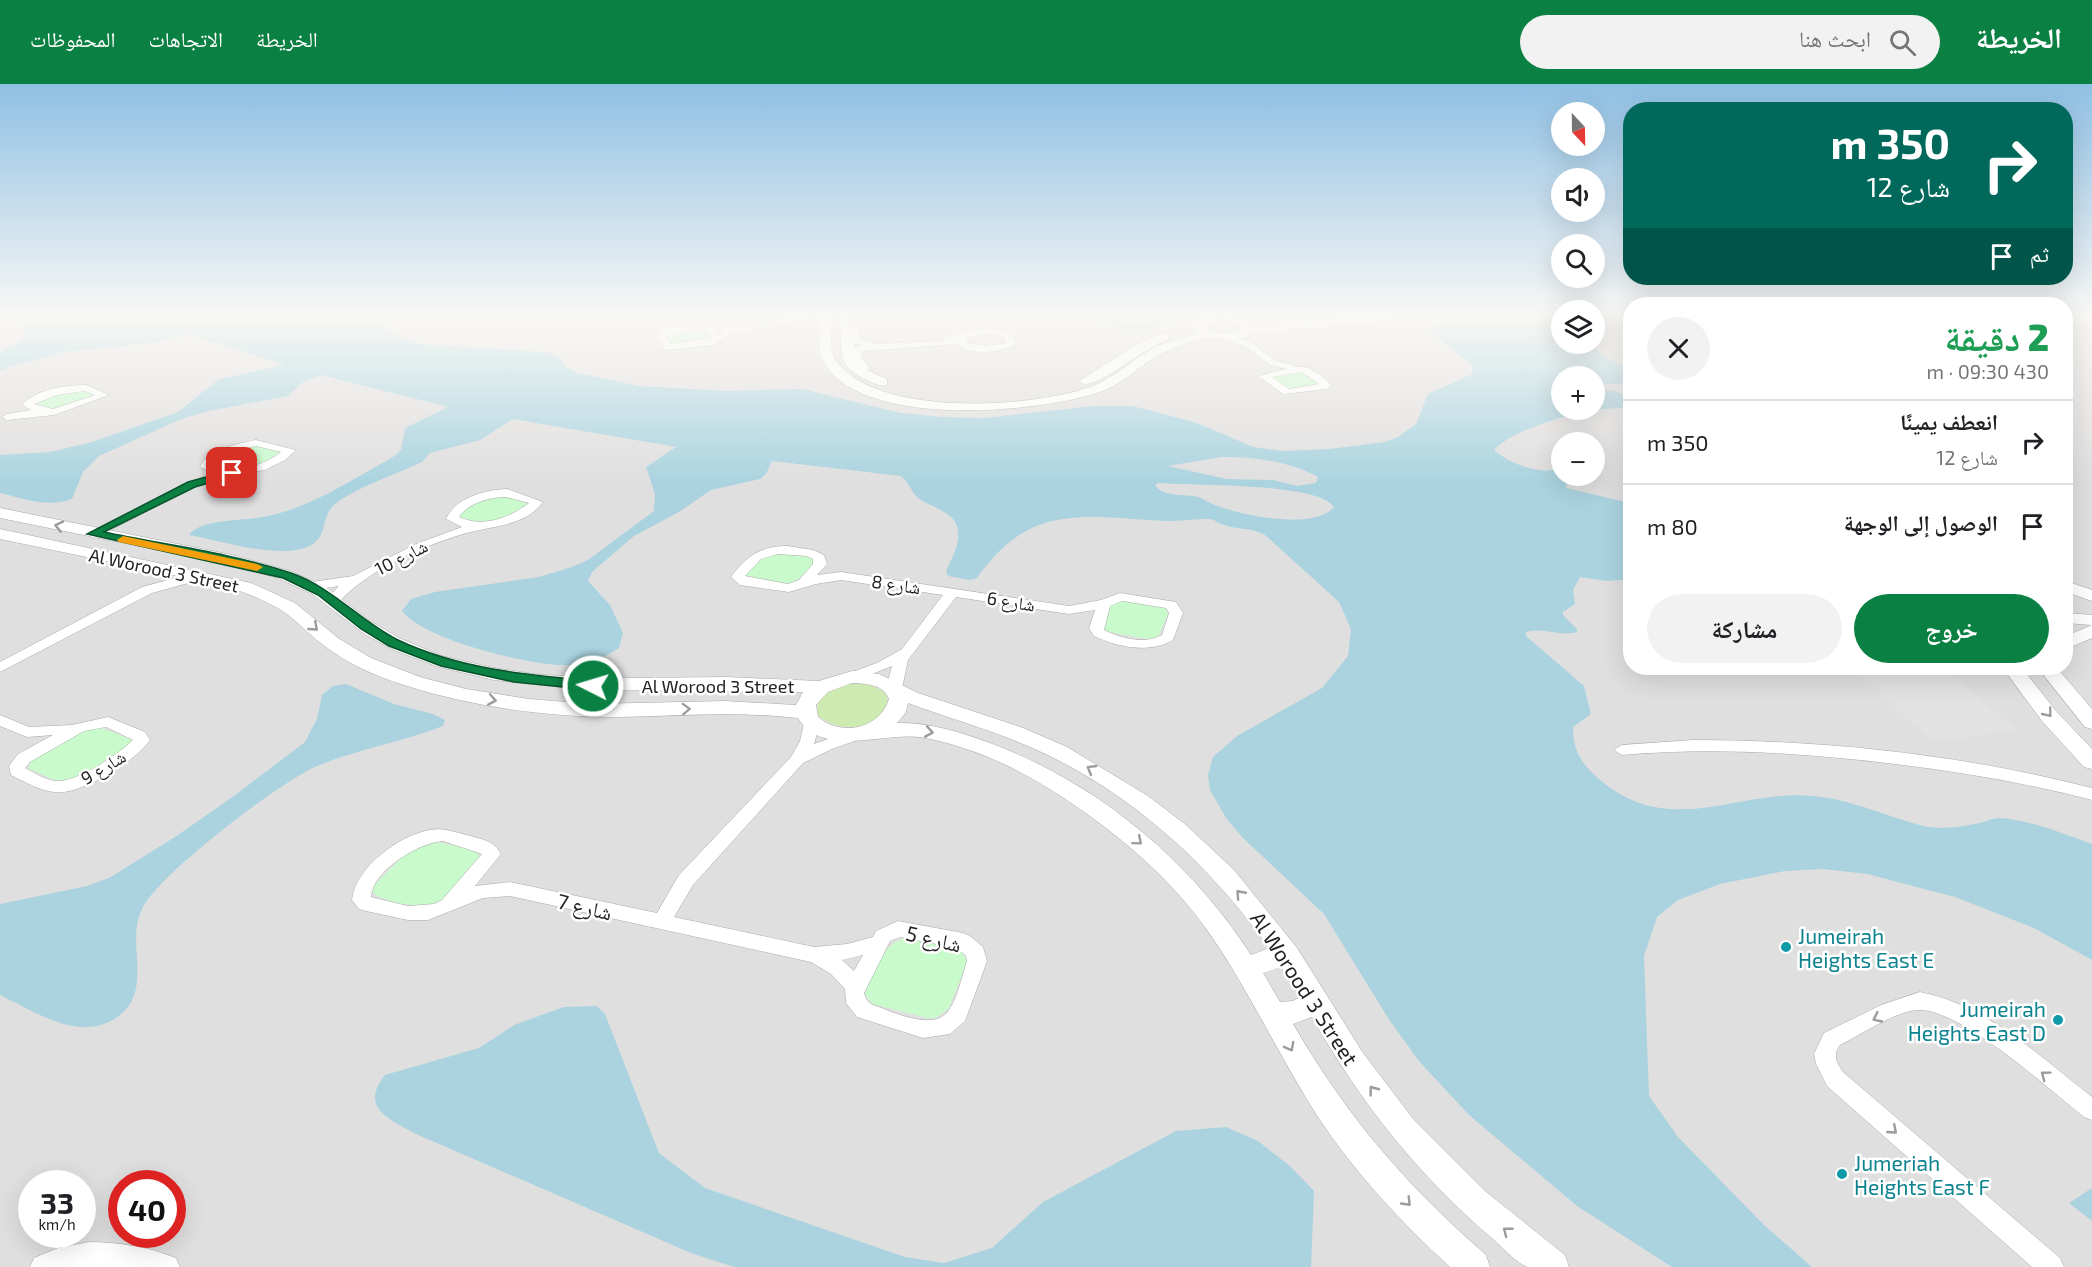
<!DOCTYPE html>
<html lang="ar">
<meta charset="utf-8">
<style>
body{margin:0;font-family:"Exo 2","Noto Naskh Arabic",sans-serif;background:#f2f2f2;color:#202124;direction:rtl;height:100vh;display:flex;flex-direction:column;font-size:22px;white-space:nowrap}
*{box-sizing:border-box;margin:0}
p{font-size:20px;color:#757577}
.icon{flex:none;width:33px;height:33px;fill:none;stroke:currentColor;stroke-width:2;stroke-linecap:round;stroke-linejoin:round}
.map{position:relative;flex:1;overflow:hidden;direction:ltr}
.details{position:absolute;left:1623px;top:213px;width:450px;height:378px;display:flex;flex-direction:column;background:#fff;border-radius:24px;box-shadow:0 6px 24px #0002;direction:rtl}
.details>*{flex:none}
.guide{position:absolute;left:1623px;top:18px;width:450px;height:183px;border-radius:24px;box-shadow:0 6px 24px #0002;direction:rtl;background:#00695c;color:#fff;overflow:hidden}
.needle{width:39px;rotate:158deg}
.buttons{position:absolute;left:1551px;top:18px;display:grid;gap:12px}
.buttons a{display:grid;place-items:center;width:54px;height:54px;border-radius:50%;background:#fff;box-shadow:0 6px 24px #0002;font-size:30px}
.speed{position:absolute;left:18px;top:1086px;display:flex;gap:12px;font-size:30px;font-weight:700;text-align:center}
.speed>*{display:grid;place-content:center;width:78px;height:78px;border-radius:50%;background:#fff;box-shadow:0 6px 24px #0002;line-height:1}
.speed small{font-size:15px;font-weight:400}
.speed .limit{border:9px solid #d22;background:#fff;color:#111}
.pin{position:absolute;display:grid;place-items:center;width:51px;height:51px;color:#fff;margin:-26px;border-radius:12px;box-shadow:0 3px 9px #0006}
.me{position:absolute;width:66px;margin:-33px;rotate:275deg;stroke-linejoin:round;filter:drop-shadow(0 0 4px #0008)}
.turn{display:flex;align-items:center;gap:21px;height:126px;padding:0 24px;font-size:27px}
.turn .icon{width:78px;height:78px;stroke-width:2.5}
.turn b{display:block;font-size:42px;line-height:51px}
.then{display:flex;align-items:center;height:57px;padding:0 24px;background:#0003;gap:12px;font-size:22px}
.round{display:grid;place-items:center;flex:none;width:63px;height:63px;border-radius:32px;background:#f2f2f2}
.head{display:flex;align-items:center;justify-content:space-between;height:102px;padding:0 24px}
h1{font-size:36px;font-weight:800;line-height:45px;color:#1e9e55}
.action{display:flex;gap:12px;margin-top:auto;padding:12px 24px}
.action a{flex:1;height:69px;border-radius:36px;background:#0b8043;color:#fff;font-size:24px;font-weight:800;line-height:69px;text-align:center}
.action a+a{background:#f2f2f2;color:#202124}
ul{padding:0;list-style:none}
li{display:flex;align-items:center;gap:18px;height:84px;padding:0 24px;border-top:2px solid #e0e0e0}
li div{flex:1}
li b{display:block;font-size:22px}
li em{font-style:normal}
header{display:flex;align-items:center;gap:36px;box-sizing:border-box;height:84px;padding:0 30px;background:#0b8043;color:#fff}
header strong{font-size:28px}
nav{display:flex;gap:33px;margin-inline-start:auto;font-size:21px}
.search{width:420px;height:54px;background:#f2f2f2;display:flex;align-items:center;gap:15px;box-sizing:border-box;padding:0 21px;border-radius:33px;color:#757577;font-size:22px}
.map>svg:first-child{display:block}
</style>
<header>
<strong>الخريطة</strong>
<div class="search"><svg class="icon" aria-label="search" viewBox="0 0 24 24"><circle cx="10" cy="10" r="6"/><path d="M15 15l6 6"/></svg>ابحث هنا</div>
<nav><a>الخريطة</a><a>الاتجاهات</a><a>المحفوظات</a></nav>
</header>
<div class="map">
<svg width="2092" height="1183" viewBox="0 0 2092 1183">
<rect width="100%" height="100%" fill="#f2efe9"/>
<path fill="#e0dfdf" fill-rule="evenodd" d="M0,234H1561L1562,260H1594L1595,234H1630V584H2066V234H2092V1183H0ZM1562,292H1594V326H1562ZM1562,358H1594V392H1562ZM32,1100H82V1150H32ZM122,1100H172V1150H122Z"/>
<path fill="#cdebb0" d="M845,600H868L885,608L889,621C877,646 837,650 818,631C814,612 831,607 845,600Z"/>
<path fill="#c8facc" d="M698,245L706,247L711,255L671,261L667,253L673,249Z
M1300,286L1321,300C1296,305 1289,311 1270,291Z
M79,304L97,311C73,319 58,331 34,319L35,317Z
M256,361L281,366V369C259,382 238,390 213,380L242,364Z
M499,411L525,418L527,421C498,439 492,443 459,433L457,430L486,413Z
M768,469L811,472L814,474C814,481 809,485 805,490C790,507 767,497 747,494L745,491Z
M1123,516L1166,524L1168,530L1158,553L1147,555L1104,547L1102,540L1110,520Z
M101,644L132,655L133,658C120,671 78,699 60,697C50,696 38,688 29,685L30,678L81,647Z
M433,757L477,767L480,775L444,815C429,827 388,821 373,809L372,804L377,798L412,763Z
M907,854L960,866L968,876L949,924L936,934H927L873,920L865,911C871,891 884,856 907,854Z"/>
<path fill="#e2e2e2" d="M1854,584H1943L2017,646L1932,658Z"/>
<path fill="#aad3df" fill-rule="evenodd" d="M10,234H242L268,239L321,234H385L383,241L399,254L420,260L545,268L560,274L565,282L577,289L640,302L726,307L802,305L901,329L943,333L984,334L1092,322H1133L1197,339L1253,363L1282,367L1329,365L1385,358L1398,353L1416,340L1428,310L1472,290L1473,282L1431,248L1432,243L1451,234H1561L1562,260H1593L1602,272L1630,285V300H1595L1594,292H1562V326H1594L1595,307H1612L1630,312V325C1598,320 1516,342 1494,366C1508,379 1543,393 1561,383L1562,392H1568L1566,404L1630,419V495L1607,497L1580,493L1573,506L1575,520L1563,528V531L1577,545V548C1560,553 1544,543 1526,548V552L1584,602L1591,630L1573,643C1573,668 1582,680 1600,696C1671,756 1740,704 1814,712C1854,716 1890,734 1928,743C1941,745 1961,743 1974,740C1982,739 1992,734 2000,734C2031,736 2063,750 2092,760V876L2034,844L1955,813L1867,790L1823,785L1785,787L1720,800L1678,816L1657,833L1644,872L1649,1012L1678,1053L1765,1142L1812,1183H1672L1577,1122L1469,1031L1418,976L1388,934L1324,830L1243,754L1226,734L1210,706L1208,691L1213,673L1237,652L1322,604L1348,572L1351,545L1339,518L1265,451C1250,443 1236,446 1221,440C1216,438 1214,435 1209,435C1195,435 1181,437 1167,437C1087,434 1031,416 977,494L970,496L948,492L946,487C953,472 967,448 951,433C942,425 928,421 918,414C911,408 909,398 901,392L772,377L766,390L760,395L711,406L679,428L634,452L592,488L588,497L610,521L623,549L619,564C601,576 579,583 557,581C520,578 425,556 402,527L411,515L435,508L539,493L572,483L588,476L654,427L655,410L646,383L676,363L513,335L480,356L430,369L422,378C397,390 354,404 334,421C324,430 326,443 319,454C299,482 222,457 194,452L189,451C200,435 244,437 263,433C311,424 351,396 393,373L401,366L405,344L448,323L321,291L304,297L288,312L209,327L181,335L99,372L83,388L72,415C47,424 25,415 0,409V371L50,368L92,358L178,328L219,295L285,281L188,250L154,259L64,268L0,286V269L21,256L26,247L22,239ZM1221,373C1252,372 1291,378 1318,393L1316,399L1297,402L1273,396L1227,395L1168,382ZM1159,399C1190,402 1319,398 1334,423C1314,447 1240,431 1215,421C1209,419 1204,415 1198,413C1185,410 1162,413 1155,401Z
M1095,234H1177C1159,248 1133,249 1112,242C1106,240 1101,236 1095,234Z
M346,600L394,620L433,630L445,636L443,642C402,658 358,665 317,682C280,698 159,790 142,825C124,862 158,911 111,937C75,956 32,926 0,911V820L87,802L109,794L175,753L234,712L305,658L317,635L322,611L333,602Z
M597,922L605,930L659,1069L705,1104L905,1173L944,1179L992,1164L1043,1118L1176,1047L1226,1043L1258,1057L1290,1082L1314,1107L1311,1183H734L691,1169L416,1050C389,1035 359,1024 385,991L479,964L514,941L564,923Z
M2092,1104V1137L2069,1119Z"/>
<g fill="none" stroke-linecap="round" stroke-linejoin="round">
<g stroke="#a9a9a9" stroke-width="1">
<path id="minor" d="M793,234H817L736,248L712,261L667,266L664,265L656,252C670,239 696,239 713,243L718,251L721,249V245L724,244ZM692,246L707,247L712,254L670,260L666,253Z
M1226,234H1235L1231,237Z
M844,239H850L859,247V255L877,260L941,257L958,249L982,244L1009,247L1016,260C1003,269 968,272 958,260L863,267L860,271L869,284L865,291L862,292L857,289L859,284L850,271L854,264L861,261L852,259L850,248L843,241ZM982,250L1002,251L1006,259L987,262L967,259L966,254Z
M1223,250L1251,258L1276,277L1293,281L1295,283C1310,281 1322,291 1332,302L1327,305L1283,310L1258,292L1286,285L1270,281L1245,262L1220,255L1218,253ZM1302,288L1319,300L1289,305L1272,293Z
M86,301L109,311L54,331L7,336L2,333L7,330L31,326L22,321C36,305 66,301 86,301ZM85,307L95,311L53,325L34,320L57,311Z
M256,356L296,366L285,376L265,386L231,391L196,402L97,453L93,454L87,450L188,398L215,389L200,383C207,366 239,359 256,356ZM256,362L281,368C262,383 236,389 212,381L243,365Z
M507,405L543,418C525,443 489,442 463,450C420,463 368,486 338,519L333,520L326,516L339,502L312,506L305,502L312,498L353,492L416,460L462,443L446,435C456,413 485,406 507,405ZM506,413L529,419C509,434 483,444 459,433C468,419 490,413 506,413Z
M787,462L813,466L824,471L827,480L817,491L841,488L1069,522L1101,516L1120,509L1176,518L1183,529L1173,556C1149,570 1118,563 1094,552L1089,544L1095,526L1069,530L956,513L908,576L902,604L894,609L886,604L892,582L852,598L844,593L847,590L877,579L902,565L943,511L841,496L816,500L789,508L740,501L731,493C746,472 761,462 787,462ZM778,470L806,472L813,475V480L799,496L788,500L745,492L761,475ZM1122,517L1166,524L1169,529L1162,551C1144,561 1121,554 1104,546L1110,522Z
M198,488L205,492L203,495L152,509L0,588V578L142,503Z
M0,631L29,643L72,641L108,633L145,648L150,656C136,677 80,712 54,708C39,706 25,698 11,691L9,682L18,670L53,651L27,653L0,642ZM106,643L133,656C119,670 76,699 56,697C45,696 35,689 25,684L30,678L84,647Z
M812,634L820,639L814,660L857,645L865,650L863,654L832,665L803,679L693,801L674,833L814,863L847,860L873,853L876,847L898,837L963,849L970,852L983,863L987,877L965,937L950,950L923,954L857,933L846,919L845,905L831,890L811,878L510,812L483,814L428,836H408L366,827L359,825L352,816C355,784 399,751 430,746C444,743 457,749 471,752C484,756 494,757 501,770L475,802L510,798L657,829L679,791L791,673L800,657L804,639ZM443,757L482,770L442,816L434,820L408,822L371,813C373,786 418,759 443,757ZM900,853L957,864L966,872L967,877C962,892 958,913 949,926C934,949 891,927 871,920L866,915L864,909L890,857ZM863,871L854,887L842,876Z
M1693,656C1826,656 1963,671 2092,704V716C2027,699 1961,688 1895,680C1804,669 1714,663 1622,671L1614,666L1622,661Z
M1920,908C1987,921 2040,973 2092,1013V1036L2084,1033C2050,1006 1961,925 1919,926C1897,926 1860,951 1840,961C1832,971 1837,979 1843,988L2060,1174L2064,1183H2032L1827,1002L1816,980L1814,970L1824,949L1881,921Z
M89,1158C119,1158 148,1163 176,1174L180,1183H30L34,1174L58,1164Z"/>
</g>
<g stroke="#a9a9a9" stroke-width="1">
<path id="tertiary" d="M817,234H829C833,248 828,267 837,278C880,334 1033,324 1093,302C1113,294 1129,279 1147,268C1162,258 1180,254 1198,250L1192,245L1193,239L1202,234H1220L1204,244L1224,250L1244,245L1242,241L1222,234L1250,237L1254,242L1348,234H1397L1391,237L1253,249C1238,259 1225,254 1209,255C1196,255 1181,261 1170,266C1144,276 1126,299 1100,308C1039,329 862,345 824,279C816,266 821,248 817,234Z
M838,234H850C863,270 836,274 887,295V301C879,303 871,298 864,295C828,275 848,262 838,234Z
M1164,249L1168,250V256C1139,266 1115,293 1085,301L1079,297L1139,259Z
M0,424L232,471L290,487L324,502L370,537L399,554L442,572L494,584L541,591L634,594L726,593L819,597L852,587L879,590L918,609L1023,644L1067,663L1148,712L1186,741L1234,786L1297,864L1363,969L1414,1036L1485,1107L1565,1171L1569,1183C1557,1183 1540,1183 1528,1183C1517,1180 1502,1163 1493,1155C1418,1091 1360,1018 1312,933L1293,940C1347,1033 1405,1100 1486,1171L1490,1183H1450C1401,1138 1355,1089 1318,1033C1278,971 1248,903 1205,843C1171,796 1125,756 1077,723C1032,691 979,664 925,654C885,646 824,676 798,634C738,627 679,632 620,633C547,633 473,623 404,601C375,592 346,579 322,560C306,548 294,533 276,523C260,514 243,508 226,502L0,455V445L251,499L295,519L338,554L371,574L420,593L466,605L529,615L592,620L725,617L796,621L803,608L587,606L494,596L439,583L396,567L366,551L312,510L278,494L232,481L0,434ZM852,599C867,600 883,600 889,615C880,645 841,653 818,633L816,621L828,608ZM908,619C948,634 989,645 1028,662C1126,704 1208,778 1269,864L1251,871C1189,775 1097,699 990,659C960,648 928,638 897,639L906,628ZM1281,883L1300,913L1293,917L1280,918L1263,889Z
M2066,497L2092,506V517L2066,508Z
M2066,529L2092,531V554L2066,565V552L2092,541L2066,539Z
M2003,584H2022L2056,627L2092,665V685L2084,683L2042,637Z
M2038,584H2057L2092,625V645L2085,643Z"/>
</g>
<use href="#minor" fill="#fff" fill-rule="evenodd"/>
<use href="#tertiary" fill="#fff" fill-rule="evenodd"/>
</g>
<defs><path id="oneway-chevron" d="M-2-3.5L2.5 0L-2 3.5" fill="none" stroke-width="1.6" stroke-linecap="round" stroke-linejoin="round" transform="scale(1.5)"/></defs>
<g stroke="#9c9c9c">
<use href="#oneway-chevron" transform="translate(59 442) rotate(-167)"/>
<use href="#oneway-chevron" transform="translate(314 543) rotate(41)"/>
<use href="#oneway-chevron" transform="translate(492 616) rotate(10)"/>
<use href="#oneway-chevron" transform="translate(686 625) rotate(-2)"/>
<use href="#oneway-chevron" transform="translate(2048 629) rotate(51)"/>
<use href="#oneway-chevron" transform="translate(929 648) rotate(10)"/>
<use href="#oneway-chevron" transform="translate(1091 685) rotate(-150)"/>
<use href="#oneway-chevron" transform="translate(1138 757) rotate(40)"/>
<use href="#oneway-chevron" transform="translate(1240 810) rotate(-132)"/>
<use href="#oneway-chevron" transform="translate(1877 934) rotate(155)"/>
<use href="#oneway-chevron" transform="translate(1290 963) rotate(62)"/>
<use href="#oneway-chevron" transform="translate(2045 991) rotate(-143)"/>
<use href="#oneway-chevron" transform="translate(1373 1006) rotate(-127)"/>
<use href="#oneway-chevron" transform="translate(1893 1046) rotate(41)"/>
<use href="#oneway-chevron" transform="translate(1407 1118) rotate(46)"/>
<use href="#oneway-chevron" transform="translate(1507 1147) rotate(-142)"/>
</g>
<linearGradient id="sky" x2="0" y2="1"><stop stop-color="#8fc0e4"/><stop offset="0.58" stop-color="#f9f8f5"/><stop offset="1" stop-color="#f9f8f5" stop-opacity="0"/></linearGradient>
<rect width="2092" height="400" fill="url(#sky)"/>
<path fill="#0b8043" stroke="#07532c" stroke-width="1.5" d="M232,386L238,389L236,391L195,403L104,448C166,461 231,469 291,489C332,503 360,537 398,556C459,585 527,591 593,597L600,602L593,606L514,598L441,582L389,562L361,545L318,511L283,494L87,450L188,398Z"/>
<path fill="#f59e0b" d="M123,452L257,480L263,483L257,487L119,458L117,456Z"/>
<g fill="#0f9aa8" stroke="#fff" stroke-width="2">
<circle cx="1786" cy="863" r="6"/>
<circle cx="2058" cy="936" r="6"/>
<circle cx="1842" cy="1090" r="6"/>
</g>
<g text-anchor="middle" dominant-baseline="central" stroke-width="5" stroke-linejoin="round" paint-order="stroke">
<g font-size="18" fill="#222" stroke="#fff">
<text transform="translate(401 473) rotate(-27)">شارع 10</text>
<text transform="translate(164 486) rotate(12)">Al Worood 3 Street</text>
<text transform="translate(896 500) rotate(8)">شارع 8</text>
<text transform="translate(1011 517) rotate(9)">شارع 6</text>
<text x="718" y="602">Al Worood 3 Street</text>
<text transform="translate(103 683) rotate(-31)">شارع 9</text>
</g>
<g font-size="21" fill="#222" stroke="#fff">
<text transform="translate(585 822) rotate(13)">شارع 7</text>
<text transform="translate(934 854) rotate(13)">شارع 5</text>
<text transform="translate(1305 904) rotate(57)">Al Worood 3 Street</text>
</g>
<g font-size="21" fill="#0d838f" stroke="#fff" text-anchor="start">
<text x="1798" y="851">Jumeirah<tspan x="1798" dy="24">Heights East E</tspan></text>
<text x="2046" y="924" text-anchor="end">Jumeirah<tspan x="2046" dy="24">Heights East D</tspan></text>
<text x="1854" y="1078">Jumeriah<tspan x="1854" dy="24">Heights East F</tspan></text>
</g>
</g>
</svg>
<div class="buttons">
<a><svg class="needle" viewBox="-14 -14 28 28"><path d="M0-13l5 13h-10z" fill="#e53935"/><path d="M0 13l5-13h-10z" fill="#757577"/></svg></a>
<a><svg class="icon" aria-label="sound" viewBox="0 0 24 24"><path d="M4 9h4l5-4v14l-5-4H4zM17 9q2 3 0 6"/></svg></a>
<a><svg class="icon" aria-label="search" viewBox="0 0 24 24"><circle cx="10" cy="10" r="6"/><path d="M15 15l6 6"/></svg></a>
<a><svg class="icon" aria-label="layers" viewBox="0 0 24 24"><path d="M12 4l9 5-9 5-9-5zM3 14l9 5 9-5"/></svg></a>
<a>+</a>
<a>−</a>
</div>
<div class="speed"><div>33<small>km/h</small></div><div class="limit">40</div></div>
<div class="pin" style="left:232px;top:389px;background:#d93025"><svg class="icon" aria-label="arrive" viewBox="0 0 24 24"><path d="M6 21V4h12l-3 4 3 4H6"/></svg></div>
<svg class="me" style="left:593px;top:602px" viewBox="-20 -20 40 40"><circle r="17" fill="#0b8043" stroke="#fff" stroke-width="3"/><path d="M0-11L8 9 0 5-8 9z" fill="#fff"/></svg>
<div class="guide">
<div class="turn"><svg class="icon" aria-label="right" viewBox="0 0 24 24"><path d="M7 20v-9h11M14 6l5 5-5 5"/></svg><div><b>350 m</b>شارع 12</div></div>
<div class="then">ثم<svg class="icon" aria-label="arrive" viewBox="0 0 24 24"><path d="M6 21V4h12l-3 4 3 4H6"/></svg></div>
</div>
<section class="details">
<div class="head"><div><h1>2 دقيقة</h1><p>430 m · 09:30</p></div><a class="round"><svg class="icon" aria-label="close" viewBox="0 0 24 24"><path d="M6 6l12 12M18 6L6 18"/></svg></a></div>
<ul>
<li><svg class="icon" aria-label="right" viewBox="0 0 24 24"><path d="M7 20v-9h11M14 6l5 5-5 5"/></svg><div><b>انعطف يمينًا</b><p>شارع 12</p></div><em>350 m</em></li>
<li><svg class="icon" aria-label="arrive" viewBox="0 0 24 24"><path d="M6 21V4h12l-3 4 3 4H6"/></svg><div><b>الوصول إلى الوجهة</b></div><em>80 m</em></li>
</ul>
<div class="action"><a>خروج</a><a>مشاركة</a></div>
</section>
</div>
